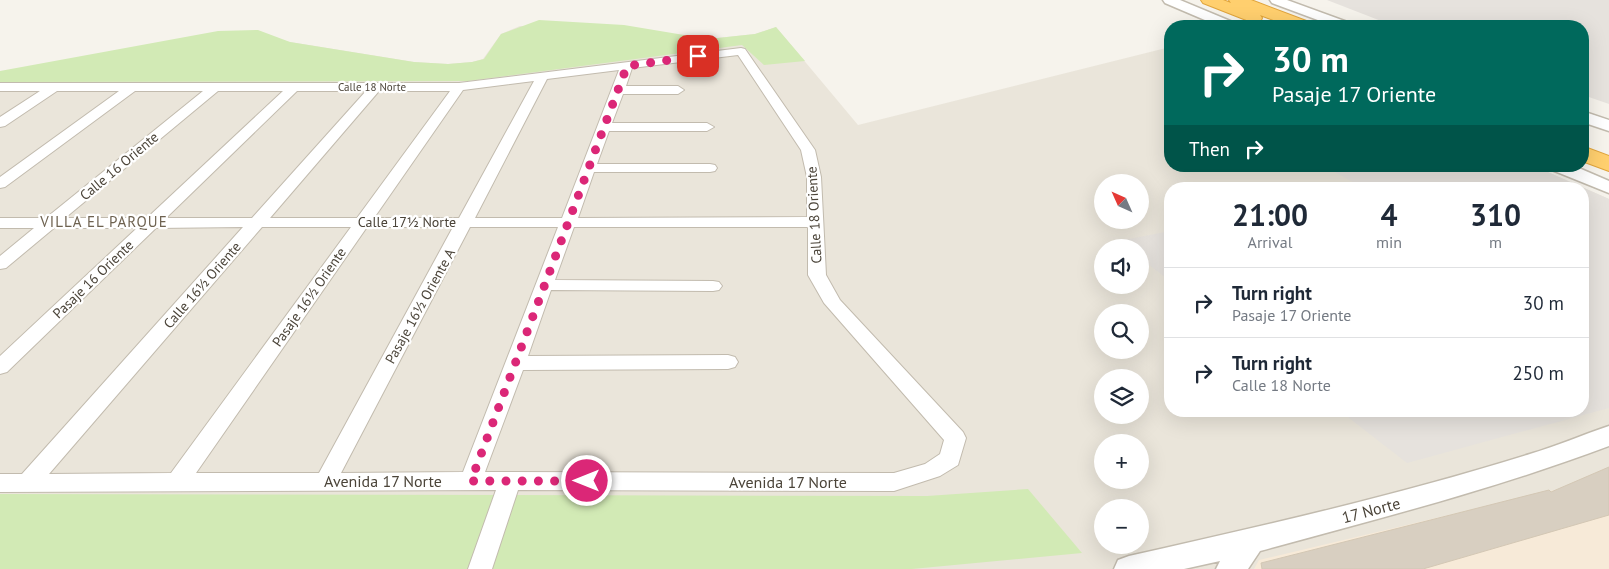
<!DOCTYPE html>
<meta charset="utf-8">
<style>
body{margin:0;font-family:"PT Sans",sans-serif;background:#f2f2f3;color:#1f2937;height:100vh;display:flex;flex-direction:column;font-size:19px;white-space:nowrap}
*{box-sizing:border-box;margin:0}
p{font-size:16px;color:#747a83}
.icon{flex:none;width:28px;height:28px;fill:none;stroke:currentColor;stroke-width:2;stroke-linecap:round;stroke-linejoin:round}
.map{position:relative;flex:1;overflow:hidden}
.panel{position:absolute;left:1164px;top:182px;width:425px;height:235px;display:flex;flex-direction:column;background:#fff;border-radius:20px;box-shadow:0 5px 20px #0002}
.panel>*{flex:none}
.guide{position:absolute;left:1164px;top:20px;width:425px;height:152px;border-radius:20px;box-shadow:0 5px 20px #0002;background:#00695c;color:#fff;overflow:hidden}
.needle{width:32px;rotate:315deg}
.buttons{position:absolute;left:1094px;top:174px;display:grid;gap:10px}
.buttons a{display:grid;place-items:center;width:55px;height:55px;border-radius:50%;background:#fff;box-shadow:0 5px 20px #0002;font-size:25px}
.pin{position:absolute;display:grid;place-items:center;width:42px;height:42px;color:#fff;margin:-21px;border-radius:10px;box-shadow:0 2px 8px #0006}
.me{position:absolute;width:55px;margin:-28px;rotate:270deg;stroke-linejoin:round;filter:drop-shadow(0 0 4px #0008)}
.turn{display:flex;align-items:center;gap:18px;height:105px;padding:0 25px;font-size:22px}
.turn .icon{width:65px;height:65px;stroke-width:2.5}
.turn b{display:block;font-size:35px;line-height:42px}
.then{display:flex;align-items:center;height:48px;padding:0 25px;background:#0003;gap:10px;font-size:19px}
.eta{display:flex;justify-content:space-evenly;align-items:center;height:85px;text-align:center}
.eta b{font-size:30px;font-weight:800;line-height:35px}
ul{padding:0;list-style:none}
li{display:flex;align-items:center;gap:15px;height:70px;padding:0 25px;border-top:1px solid #e0e1e3}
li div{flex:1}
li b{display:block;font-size:19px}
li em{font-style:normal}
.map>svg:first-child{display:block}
</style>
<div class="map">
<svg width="1609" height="569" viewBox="0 0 1609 569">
<rect width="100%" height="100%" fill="#f6f3ec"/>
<path fill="#eae5da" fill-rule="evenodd" d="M520,26L678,35L708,39L755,34L776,27L858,125L1170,47V166H1534L1609,199V569H0V78L125,77L182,38L224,34L290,42L414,62L448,64L472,62L483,59L501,34ZM1102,182H1140V220H1102ZM1170,189H1582V411H1170ZM1102,248H1140V285H1102ZM1102,312H1140V350H1102ZM1102,378H1140V415H1102ZM1102,442H1140V480H1102ZM1102,508H1140V545H1102Z"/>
<path fill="#f7ead8" d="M1609,477V569H1254L1259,560Z"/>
<path fill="#e6e2dd" d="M1327,0H1609V104L1583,95L1582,26H1394Z
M1324,166H1534L1609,199V408L1407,463L1340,411H1582V189H1365Z
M1170,231V281L1140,258V248L1127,247L1119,241Z"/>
<path fill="#d2eab5" d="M539,20L624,25L708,39L755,34L776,27L805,61L764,65L742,45L468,81L0,82V71L218,31L258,30L290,42L414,62L448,64L472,62L484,59L501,34Z
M1028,489L1082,553L912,569H0V494L927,496Z"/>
<path fill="#d8cfc1" stroke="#d3c7b4" d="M1609,467V515L1423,569H1262L1261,563L1549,490L1551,492Z"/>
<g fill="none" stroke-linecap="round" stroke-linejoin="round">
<g stroke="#c2bbae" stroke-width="2">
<path id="minor" d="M741,48L745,49L815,150L821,177L826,275L840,300L963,432L966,438L958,465L940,476L894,491L518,490L492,569H468L496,490L0,492V474H22L243,227L156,228L7,372L0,374V356L137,228H54L6,268L0,269V256L34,228H0V218H46L203,91H135L5,187L0,188V177L119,91H57L5,126L0,127V117L40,91H0V83H459ZM738,55L801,150L807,177V217L578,218L594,172H710L715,171L717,168L715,165L710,164H597L609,131H707L714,127L707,123H612L623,94H678L684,90L678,86H626L632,68ZM619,70L562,218H475L547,79ZM534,81L459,218H374L463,90ZM218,91H283L147,218H65ZM297,91H366L252,218H166ZM379,91H450L357,218H270ZM262,227H351L171,473L49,474ZM367,227H453L319,473H196ZM470,227H558L463,472L341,473ZM574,227H808V275L824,303L944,440L940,454L925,464L894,473L485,472L523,370L728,369L735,367L738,362L735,357L728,355L528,356L551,290L713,291L719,290L722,286L719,282L713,281L555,280Z"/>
</g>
<g stroke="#c2bbae" stroke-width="3">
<path id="tertiary" d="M1163,0H1180L1235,23L1237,26H1219L1165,3Z
M1270,0H1287L1350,23L1352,26H1334L1272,3Z
M1582,111L1609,120V131L1582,122Z
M1549,166H1574L1609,181V193L1552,170Z
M1609,426V446C1495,489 1377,519 1260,551L1248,569H1216L1220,561L1184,569H1114L1118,560L1129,556C1263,526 1399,495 1530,454C1557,446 1582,435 1609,426Z"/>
</g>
<g stroke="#e0a43c" stroke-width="2">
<path id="motorway" d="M1201,0H1223L1231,3L1229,0H1251L1309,22L1312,26H1289L1260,15L1262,18L1260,22L1254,23L1203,3Z
M1582,146L1609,156V171L1582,161Z"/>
</g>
<use href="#minor" fill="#fff" fill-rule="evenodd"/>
<use href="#tertiary" fill="#fff" fill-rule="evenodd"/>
<use href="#motorway" fill="#ffcf6e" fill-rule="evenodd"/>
</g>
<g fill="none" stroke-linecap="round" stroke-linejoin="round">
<path stroke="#db2777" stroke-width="9" stroke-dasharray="0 16.2" d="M587,481H471L627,66L698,56"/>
</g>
<g text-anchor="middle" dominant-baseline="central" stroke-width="4.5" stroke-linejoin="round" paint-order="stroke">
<g font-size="11" fill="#4b4439" stroke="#fff">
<text x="372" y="87">Calle 18 Norte</text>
</g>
<g font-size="14" fill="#4b4439" stroke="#fff">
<text transform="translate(119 166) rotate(-40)">Calle 16 Oriente</text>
<text transform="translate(814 215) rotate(-93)">Calle 18 Oriente</text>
<text x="407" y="222">Calle 17½ Norte</text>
<text transform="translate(93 279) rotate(-44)">Pasaje 16 Oriente</text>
<text transform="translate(202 285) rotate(-49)">Calle 16½ Oriente</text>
<text transform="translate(309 297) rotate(-55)">Pasaje 16½ Oriente</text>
<text transform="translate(420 306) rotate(-61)">Pasaje 16½ Oriente A</text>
</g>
<g font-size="15" letter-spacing="1" fill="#6e6250" stroke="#fff">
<text x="104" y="221">VILLA EL PARQUE</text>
</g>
<g font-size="16" fill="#4b4439" stroke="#fff">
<text x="383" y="481">Avenida 17 Norte</text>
<text x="788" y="482">Avenida 17 Norte</text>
<text transform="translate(1371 510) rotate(-15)">17 Norte</text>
</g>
</g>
</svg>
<div class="buttons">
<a><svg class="needle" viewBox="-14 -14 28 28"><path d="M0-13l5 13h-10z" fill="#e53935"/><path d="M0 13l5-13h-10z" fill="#747a83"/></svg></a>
<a><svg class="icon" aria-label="sound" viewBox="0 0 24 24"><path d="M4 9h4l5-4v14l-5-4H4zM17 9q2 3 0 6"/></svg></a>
<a><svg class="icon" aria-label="search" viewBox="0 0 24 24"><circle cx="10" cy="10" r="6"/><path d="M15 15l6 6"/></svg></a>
<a><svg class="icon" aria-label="layers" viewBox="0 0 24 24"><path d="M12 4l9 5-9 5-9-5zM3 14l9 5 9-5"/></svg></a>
<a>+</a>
<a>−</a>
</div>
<div class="pin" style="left:698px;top:56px;background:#d93025"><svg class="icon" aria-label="arrive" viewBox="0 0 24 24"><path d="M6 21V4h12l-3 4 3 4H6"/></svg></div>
<svg class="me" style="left:587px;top:481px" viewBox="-20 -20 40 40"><circle r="17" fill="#db2777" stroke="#fff" stroke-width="3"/><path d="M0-11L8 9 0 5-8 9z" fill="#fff"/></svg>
<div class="guide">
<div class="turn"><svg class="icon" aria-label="right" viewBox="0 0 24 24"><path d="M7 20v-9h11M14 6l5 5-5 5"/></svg><div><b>30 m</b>Pasaje 17 Oriente</div></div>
<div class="then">Then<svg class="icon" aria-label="right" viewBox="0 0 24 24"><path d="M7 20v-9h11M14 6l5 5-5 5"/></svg></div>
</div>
<section class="panel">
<div class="eta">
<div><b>21:00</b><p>Arrival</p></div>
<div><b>4</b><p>min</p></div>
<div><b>310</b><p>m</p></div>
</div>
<ul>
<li><svg class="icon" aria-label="right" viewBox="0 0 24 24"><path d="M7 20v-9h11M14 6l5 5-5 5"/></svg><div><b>Turn right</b><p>Pasaje 17 Oriente</p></div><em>30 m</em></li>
<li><svg class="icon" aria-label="right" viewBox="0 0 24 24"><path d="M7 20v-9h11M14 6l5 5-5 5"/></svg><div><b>Turn right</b><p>Calle 18 Norte</p></div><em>250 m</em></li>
</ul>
</section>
</div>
